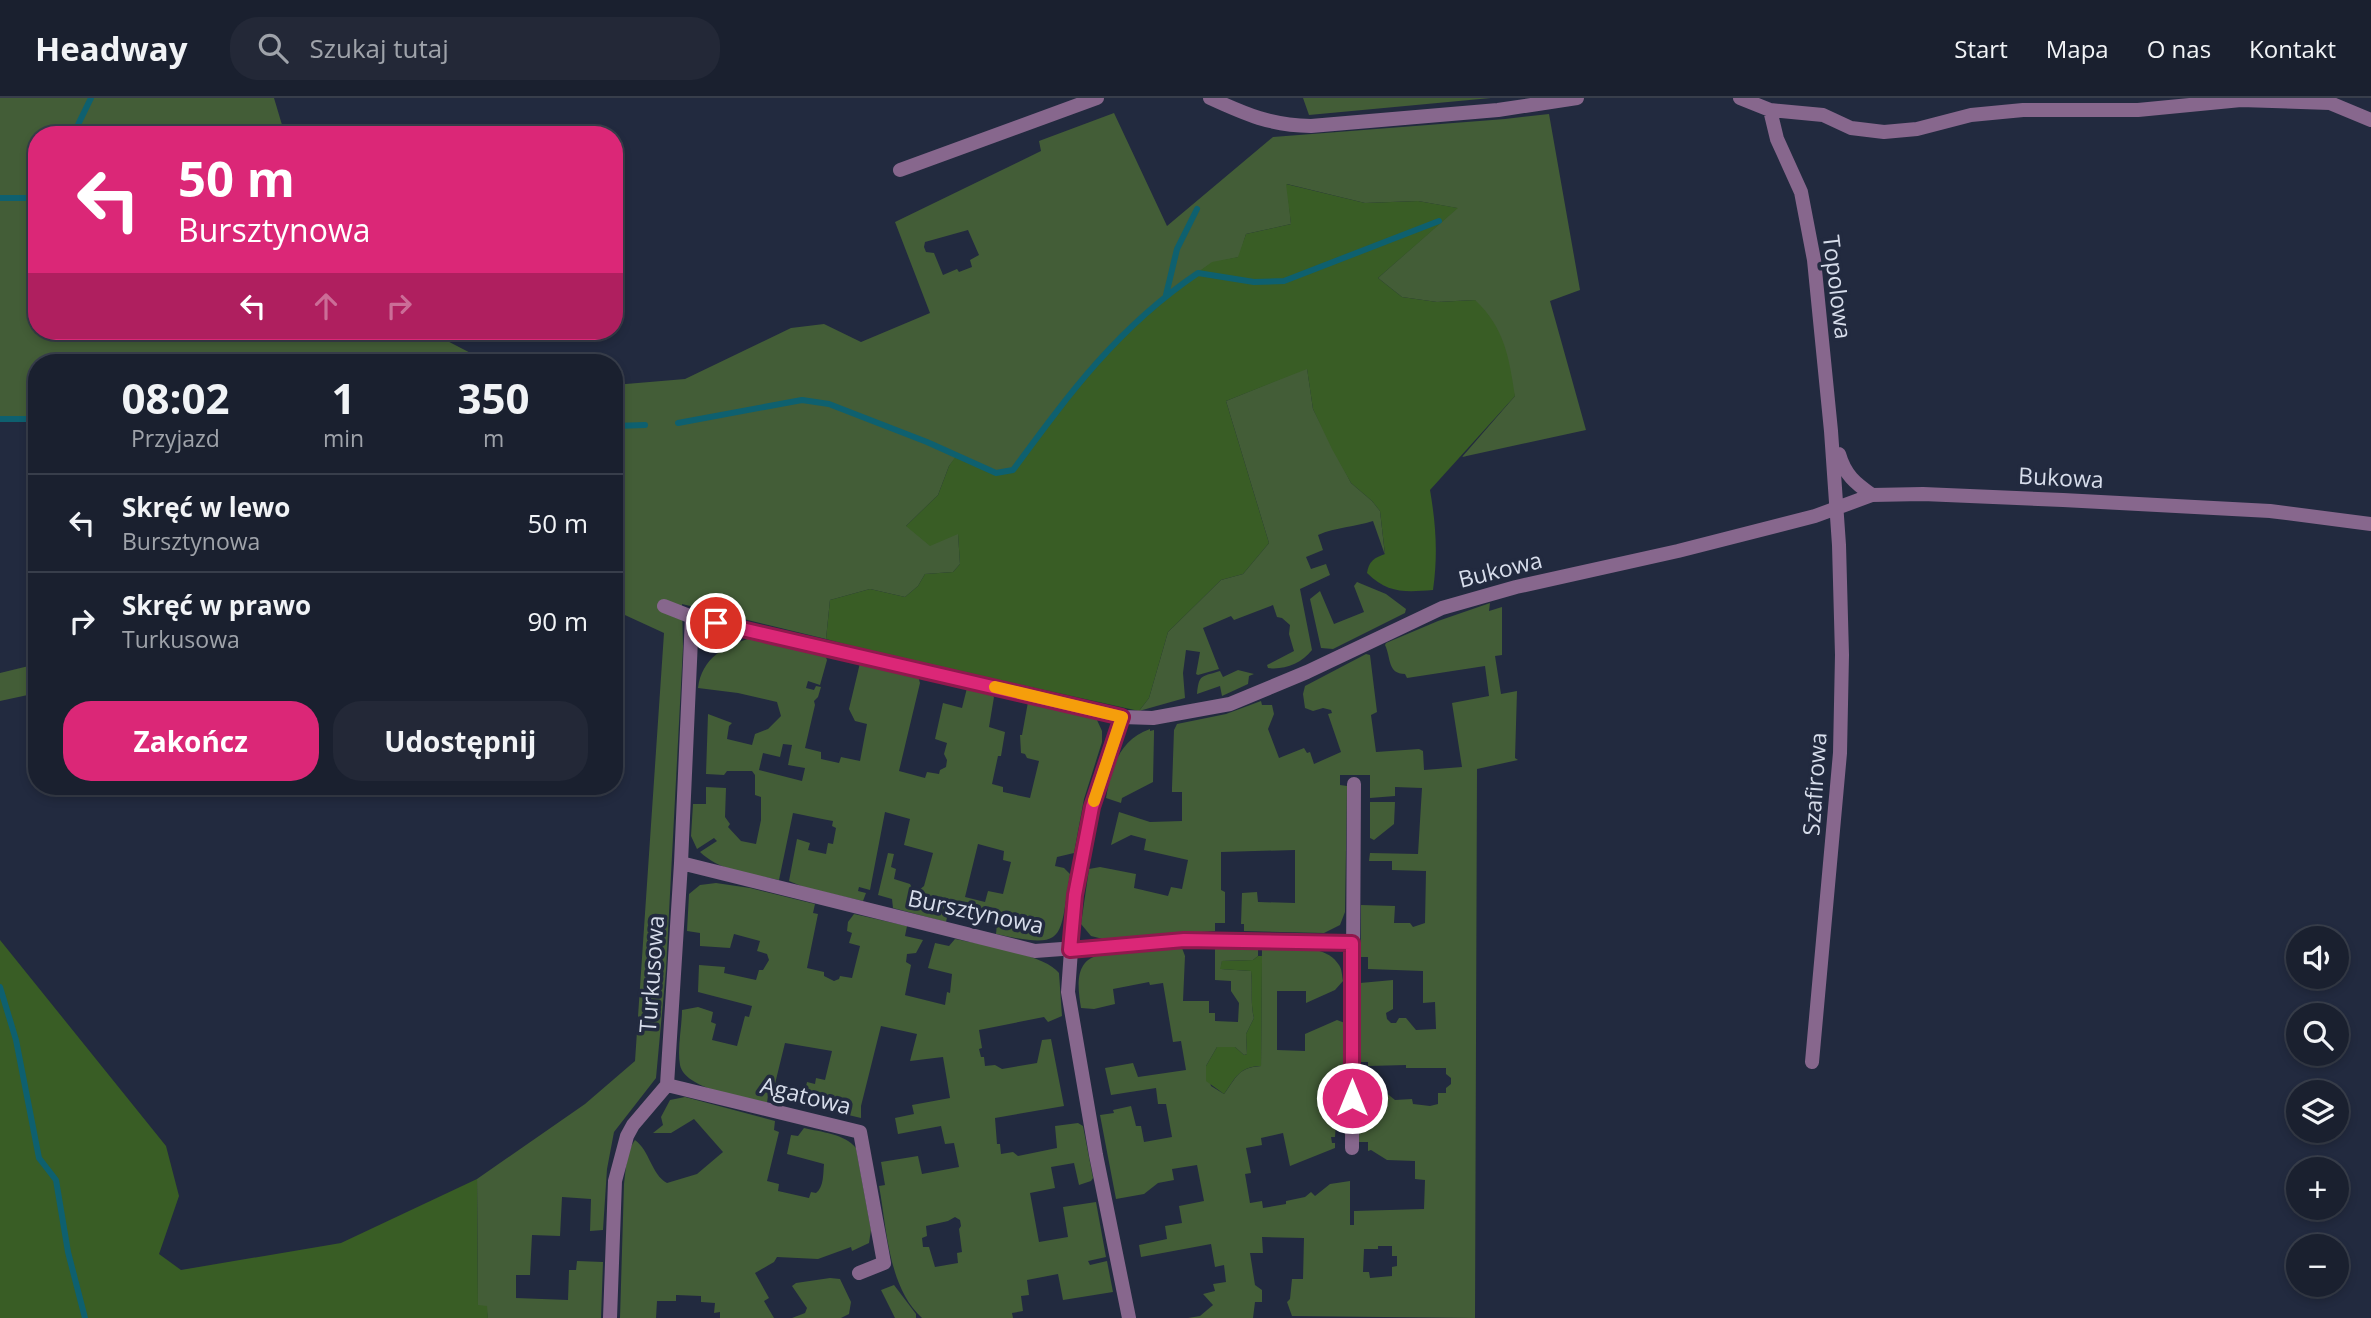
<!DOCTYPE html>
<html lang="pl">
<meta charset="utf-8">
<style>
body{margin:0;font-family:"Open Sans",sans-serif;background:#232837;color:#f1f3f6;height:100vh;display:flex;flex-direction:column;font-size:26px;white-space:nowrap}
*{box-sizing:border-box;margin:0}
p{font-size:23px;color:#9fa3aa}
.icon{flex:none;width:38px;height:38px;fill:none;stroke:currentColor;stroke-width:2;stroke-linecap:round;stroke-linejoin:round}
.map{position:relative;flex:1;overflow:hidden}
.panel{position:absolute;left:28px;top:256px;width:595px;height:441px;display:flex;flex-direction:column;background:#1a202f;border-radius:28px;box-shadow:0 4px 10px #0003,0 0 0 2px #383e4b}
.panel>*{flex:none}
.hud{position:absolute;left:28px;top:28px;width:595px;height:214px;border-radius:28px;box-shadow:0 4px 10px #0003,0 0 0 2px #383e4b;background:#db2777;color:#fff;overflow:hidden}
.buttons{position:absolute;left:2286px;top:828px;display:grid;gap:14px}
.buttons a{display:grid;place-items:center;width:63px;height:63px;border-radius:50%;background:#1a202f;box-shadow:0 4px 10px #0003,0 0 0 2px #383e4b;font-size:35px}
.pin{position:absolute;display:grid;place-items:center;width:60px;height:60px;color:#fff;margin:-30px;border:4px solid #fff;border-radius:50%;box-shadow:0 2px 7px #0007}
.me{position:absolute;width:77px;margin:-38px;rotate:0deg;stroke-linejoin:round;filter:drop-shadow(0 0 5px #0008)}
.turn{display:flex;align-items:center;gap:24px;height:147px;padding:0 35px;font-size:32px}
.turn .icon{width:91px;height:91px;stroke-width:2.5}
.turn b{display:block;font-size:49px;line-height:60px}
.lanes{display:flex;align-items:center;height:66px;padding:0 35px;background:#0003;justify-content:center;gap:35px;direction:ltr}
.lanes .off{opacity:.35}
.eta{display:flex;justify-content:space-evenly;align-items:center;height:119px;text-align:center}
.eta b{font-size:42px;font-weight:700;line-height:49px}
.primary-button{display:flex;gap:14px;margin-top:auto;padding:14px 35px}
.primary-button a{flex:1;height:80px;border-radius:28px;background:#db2777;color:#fff;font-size:28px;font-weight:700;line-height:80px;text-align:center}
.primary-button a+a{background:#232837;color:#f1f3f6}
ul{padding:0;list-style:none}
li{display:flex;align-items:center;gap:21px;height:98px;padding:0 35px;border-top:2px solid #383e4b}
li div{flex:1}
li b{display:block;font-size:26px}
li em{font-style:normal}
header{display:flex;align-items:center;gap:42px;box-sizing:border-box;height:98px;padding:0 35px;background:#1a202f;border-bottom:2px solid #383e4b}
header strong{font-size:33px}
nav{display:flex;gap:38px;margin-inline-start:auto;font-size:24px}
.search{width:490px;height:63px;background:#232837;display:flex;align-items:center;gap:18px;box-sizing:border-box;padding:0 24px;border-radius:28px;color:#9fa3aa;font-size:26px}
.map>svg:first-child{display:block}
</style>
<header>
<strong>Headway</strong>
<div class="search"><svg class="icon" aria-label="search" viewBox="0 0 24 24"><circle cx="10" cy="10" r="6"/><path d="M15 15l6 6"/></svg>Szukaj tutaj</div>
<nav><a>Start</a><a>Mapa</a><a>O nas</a><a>Kontakt</a></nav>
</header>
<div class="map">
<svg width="2371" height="1220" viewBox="0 0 2371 1220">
<rect width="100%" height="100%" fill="#222a3f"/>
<path fill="#435d37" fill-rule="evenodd" d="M0,0H274L285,37H37V233H428L488,264H37V322L0,321Z
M1303,0H1491L1309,17Z
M1114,15L1167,128L1273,39L1505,21L1549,16L1580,192L1550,203L1586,332L1462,359L1515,298L1475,202L1437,204L1402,199L1378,180L1457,110L1418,103L1365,105L1287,86L1291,126L1246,136L1239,159L1212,165L1166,197L1139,220L1090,270L1013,372L996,375L957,358L949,368L938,397L906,428L958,435L960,466L953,474L925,476L918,488L905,499L870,491L830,502L826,541L682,506L683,549L666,872L656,980L614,1034L607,1071L603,1132L590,1133L591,1101L562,1099L560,1138L532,1137L530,1177H516V1200L568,1202L569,1172H576L577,1163L603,1164L601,1220H488L486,1208H478L477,1081L585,1006L635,963L664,535L614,512V287L685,281L791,230L824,226L861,244L930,215L895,124L1041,53L1039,43ZM968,132L979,157L970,162L972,169L959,174L957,171L943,177L934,155L926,154L924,149L925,144Z
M1307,270L1313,311L1351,385L1372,403L1380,413L1385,457L1373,423C1355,429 1336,429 1318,437L1323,452L1306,459L1311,471L1326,466L1330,477L1300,491L1312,552C1301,566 1284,572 1268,570L1267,567L1294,553L1289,536L1290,527L1282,520L1277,519L1273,507L1234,522L1231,518L1203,530L1219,571L1198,577L1196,576L1200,554L1186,552L1183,575L1185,600L1139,613L1149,600L1168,534L1221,482L1243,476L1269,445L1226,303Z
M1357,484L1386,496L1406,511L1405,515L1333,551L1321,550L1310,501L1320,493L1334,526L1364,514L1354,488Z
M1490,505L1489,513L1502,509V557L1495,558L1501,596L1517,593L1515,660L1518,662L1477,671L1475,1220L1292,1218L1287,1204L1290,1201L1292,1181H1303L1304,1140L1262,1139L1263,1155H1250L1255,1187L1262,1192V1204H1255L1253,1220H1188L1200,1218L1213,1207L1203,1196L1215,1193L1213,1186L1226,1184L1224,1167L1215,1169L1211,1146L1141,1159L1139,1147L1167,1141L1165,1128L1182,1125L1179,1108L1204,1103L1197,1067L1172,1071L1174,1082L1158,1085L1144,1096L1116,1101L1100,1017L1114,1015L1113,1012L1131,1008L1136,1028H1141L1144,1044L1172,1039L1166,1006H1158L1156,990L1111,997L1105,970L1133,965L1138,979L1186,972L1181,943L1173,944L1163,885L1150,887L1149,884L1113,891L1115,906L1094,911L1081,910C1078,891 1074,865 1096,858L1182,850L1185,858L1183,903H1209V915H1215V923L1238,924L1239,905L1231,893V883L1215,882V849H1258V858L1253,862L1222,863L1221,871L1251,873C1253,889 1250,905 1254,920L1246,936L1247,956L1244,957L1235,949H1217L1206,968L1211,988L1224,996C1237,979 1237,970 1261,968L1262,849C1284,850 1325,844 1339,867C1342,871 1342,878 1343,883L1335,892L1306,905V893H1277V952L1305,953V936L1337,922L1345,925L1344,1024L1336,1025L1335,1039H1331L1332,1045H1335V1050L1290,1068L1283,1035L1261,1040L1262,1047L1246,1050L1251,1075L1245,1076L1250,1105L1262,1103L1263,1110L1286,1106V1103L1305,1099L1311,1094L1315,1098L1330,1086L1350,1083V1127H1354V1113L1424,1111L1425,1082L1415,1081V1063L1387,1062L1371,1052L1368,1053V1044H1359L1360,1001L1363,994L1372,992L1385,994L1395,1002L1412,1001L1413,1006L1430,1008L1438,1006V995H1446V990L1451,986V980L1446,976V970H1406V967L1368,968V964H1361L1360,885L1393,882V911L1386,915L1387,921L1391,925H1396L1399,920H1406L1416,932L1436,931L1435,904L1423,905V873L1368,871V859H1361V807L1395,808L1394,825H1410L1413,829L1425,825L1426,773L1392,772V763H1369L1370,755L1418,756L1422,690L1395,689V698L1370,700V677H1340V687L1347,688L1345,814L1340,827L1324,835L1244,833V826H1241L1242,795L1257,794L1258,804L1295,805V752L1221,754V792L1225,794V825H1215V833L1103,841L1091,838L1081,826L1089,771L1100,769L1136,776L1134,790L1168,798L1171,789L1182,791L1188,762L1144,752L1146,741L1131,737L1111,747L1119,714L1150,724L1182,723V694H1172V690L1174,632L1177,626L1226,616L1261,603L1262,607H1272L1274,616L1268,631L1279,660L1304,650L1307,655L1310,654L1314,666L1341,654L1328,616L1332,615L1331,612L1323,610L1313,613L1305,610L1303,596L1305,588L1366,556L1370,557L1377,614L1371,617L1376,654L1419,651L1423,653L1424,672L1462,669L1452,605L1489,598L1485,568L1407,580L1405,576C1387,576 1391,559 1385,547L1386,545L1438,523ZM1378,1148H1392V1158H1397V1168L1392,1169V1178L1370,1180L1369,1174H1363L1364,1151H1378Z
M751,540L825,557L827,562L820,587L808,583L806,590L814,592L816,588L821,589L818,599L814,603L815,607L805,650L821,654V661L839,665L841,659L860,663L867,626L855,623L849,611L860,565L918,578L920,585L899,673L925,680L927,674L939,676L940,672L946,669L947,662L944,656L947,645L935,641L943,605L962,610L967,590L990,595L994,599L989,629L1005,634L1001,658H998L992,686L1003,689V694L1030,700L1039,663L1027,660L1025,656L1021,655L1020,637H1022L1028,604L1097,622L1102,633V644L1084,701L1074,755L1057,759L1055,768L1064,770L1070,776C1059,841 1068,852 996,836L997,826L948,815L946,824L893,810L892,801L878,797L888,755L894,756L891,769L896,771L894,781L910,786L912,790L919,792L924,788L933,755L904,747L910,721L885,714L870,792L859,789L858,793L866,795L863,803L806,790L789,783L797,741L810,745L808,752L826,756L828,745L833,746L836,730L832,728L833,723C818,720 807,718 793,715L779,782C752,776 721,774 700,754L717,743L714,740L697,751L691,738L693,706H706V689L726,690L725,719L730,726L728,729L741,743L756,746L761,722V699L755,697V677L752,673H727L724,677L706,676L708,616L732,625L729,628L727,641L752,647L755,636L768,631L781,618L777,604L738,595L698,590C702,560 724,548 751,540ZM783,646L792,647L788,667L805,670L802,683L759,672L763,655L780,659ZM978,746L1004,753L1003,762L1011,764L1003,796L988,793L985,804L965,799Z
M37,566V595L0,603V575Z
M1238,572L1254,576L1249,578L1248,586L1222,598L1220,588L1197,596C1199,576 1201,579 1220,573L1223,579Z
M1150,631V633L1154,632V636L1153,684L1122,700L1121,705L1106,700C1111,670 1119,642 1150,631Z
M1370,704H1395L1394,726L1374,742L1370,740Z
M716,785L750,790L815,806L813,815L818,816L807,870L824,874V878L834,883L839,881L840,878L852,880L860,848L849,845L852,835L847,833L848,824L854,816L907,828L905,838L923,842L916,855L907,856L906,864L911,867L905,897L945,907L947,894L950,895L952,876L928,870L935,845L949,848L955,841C979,846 1045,856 1059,875L1062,918L1048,924L1044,919L979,932L982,950L979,951L981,959H984L985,968L995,967L1002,971L1037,965L1042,942L1051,941L1064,1008L995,1020L997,1046H1000L1001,1056L1013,1054L1018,1058L1057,1050L1055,1028L1078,1025L1083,1028L1093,1080L1091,1083L1079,1087L1074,1065L1051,1069L1055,1090L1030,1095L1039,1144L1068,1139L1063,1109L1096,1104L1106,1159L1088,1163L1090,1167L1107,1163L1113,1194L1063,1202L1058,1176L1027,1182L1029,1197L1021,1198L1023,1213L1012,1215L1013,1220H922C888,1189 887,1131 879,1088L885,1087L881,1064L918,1058L922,1076L959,1069L954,1045L945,1046L941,1028L898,1036L895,1020L914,1016L912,1007L950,1000L943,959L910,963L917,936L881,928L861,1008V1020L802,1006L807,984L815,986L816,980L825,982L832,953L785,945L772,998L768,997L767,1005C745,999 685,992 680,967C677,950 682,929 682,912L698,909L713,914L711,924L716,926L712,942L737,948L745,918L749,919L752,908L698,894L699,867L725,869L724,875L756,882L759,872H763L769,862L767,856L757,853L760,843L734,836L730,850L700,848V835L687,833L689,796L700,787ZM955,1119L960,1122L961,1128L959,1131L962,1154L957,1155L958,1165L935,1169L929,1149H923L922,1140L927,1138L926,1128L948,1123Z
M685,999L775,1023L774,1032L779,1034L767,1083L779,1086L778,1093L809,1100L811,1094L816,1095C824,1089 823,1076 824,1066L787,1056L791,1037L798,1038L804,1030C821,1034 845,1036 856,1050L871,1132L869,1145L852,1153L851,1149L818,1161L777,1159L774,1164L755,1175L769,1200L764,1203L774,1220H720V1214L714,1215L715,1205L701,1204V1198L676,1197V1203H657L656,1220H620L624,1086C626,1071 626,1054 635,1042C650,1053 651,1076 667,1085L697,1076L723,1054L694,1021L671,1035H653L663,1027L661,1019L670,1002Z
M830,1180L840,1181L851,1204L849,1216L841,1220H792L805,1215L807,1210L792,1188L796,1185Z
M894,1187L916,1216V1220H895L881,1192Z"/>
<path fill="#395d25" d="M1286,86L1365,105L1418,103L1458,110L1378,180L1402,199L1437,204L1475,202C1505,230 1509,260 1515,298L1430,392C1436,427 1438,457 1433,492C1406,494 1388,496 1367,475C1369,463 1374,460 1385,456L1380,413L1372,403L1351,385L1332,351L1313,311L1307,271L1226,303L1269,445L1243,476L1221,482L1168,534L1149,600L1139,613L877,555L826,541L830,502L870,491L905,499L918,488L925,476L953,474L960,466L958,436L930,448L906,428L938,397L949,368L956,358L996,375L1013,372L1090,270L1139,220L1166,197L1212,164L1238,159L1246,136L1291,126Z
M0,842L166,1048L179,1098L159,1156L181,1172L341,1145L477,1081L478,1207L487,1208L488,1220H0Z
M1258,858H1262V865L1261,968C1238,969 1236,980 1224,996L1206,983V968L1217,949H1235L1244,957L1247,956L1246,936L1254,920C1250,905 1253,889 1251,873L1220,871L1222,863L1253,862Z"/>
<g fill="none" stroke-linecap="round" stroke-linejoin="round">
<path stroke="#0e606f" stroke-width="6" d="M73,37L91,0
M0,100H37
M1166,197L1177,151L1197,111
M0,321H37
M678,325L802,302L829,306L927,344L996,375L1013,372C1069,296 1118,229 1198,175L1254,184L1284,183L1439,123
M614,328L645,327
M0,889L16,942L39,1060L56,1082L68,1154L85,1220"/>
<path stroke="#87678d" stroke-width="14" d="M1210,0C1247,17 1270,27 1311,28L1498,12L1577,0
M1740,0L1770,12L1823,17L1851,30L1884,34L1917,31L1971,17L2023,12H2138L2241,2L2330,5L2371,22
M1770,12L1777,41L1801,94L1814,162L1831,333L1839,447L1842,557L1840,655L1812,964
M900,72L1097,0
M1839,356C1845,377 1855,385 1872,397
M664,508L692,519L1122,619L1153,620L1230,606L1307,574L1442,510L1516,489L1678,453L1815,418L1872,397L1923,396L2063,402L2270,413L2371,426
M1122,619L1092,709L1080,769L1075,797L1068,894L1096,1057L1129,1220
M681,765L1035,853L1184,842L1352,845
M667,987L860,1034L884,1165L859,1175
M1352,1050L1354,686
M610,1220L615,1083L627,1038L633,1027L667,987L681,765L692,519"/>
</g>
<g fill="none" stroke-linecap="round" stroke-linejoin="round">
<g stroke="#8e194d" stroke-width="18">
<path id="route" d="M716,525L1122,619L1092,709L1075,797L1070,852L1184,842L1352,845V1000"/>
</g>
<use href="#route" stroke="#db2777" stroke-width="12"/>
<path stroke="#f59e0b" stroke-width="12" d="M995,589L1122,619L1094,703"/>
</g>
<g text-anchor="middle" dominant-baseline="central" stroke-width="7" stroke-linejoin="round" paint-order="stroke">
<g font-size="23" fill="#d7ddeb" stroke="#222a3f">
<text transform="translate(1838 189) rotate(83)">Topolowa</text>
<text transform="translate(2061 379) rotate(3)">Bukowa</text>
<text transform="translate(1500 471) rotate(-14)">Bukowa</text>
<text transform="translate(1814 686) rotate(-86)">Szafirowa</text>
<text transform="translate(976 813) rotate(12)">Bursztynowa</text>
<text transform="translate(651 876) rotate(-86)">Turkusowa</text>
<text transform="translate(806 997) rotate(14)">Agatowa</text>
</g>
</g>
</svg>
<div class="buttons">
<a><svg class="icon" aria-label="sound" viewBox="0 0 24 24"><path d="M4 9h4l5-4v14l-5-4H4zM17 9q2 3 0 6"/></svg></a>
<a><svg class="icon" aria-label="search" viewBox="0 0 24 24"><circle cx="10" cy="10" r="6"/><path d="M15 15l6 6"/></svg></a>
<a><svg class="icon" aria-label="layers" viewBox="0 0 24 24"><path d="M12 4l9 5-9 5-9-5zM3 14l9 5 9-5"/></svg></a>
<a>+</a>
<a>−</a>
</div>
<div class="pin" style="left:716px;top:525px;background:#d93025"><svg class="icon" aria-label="arrive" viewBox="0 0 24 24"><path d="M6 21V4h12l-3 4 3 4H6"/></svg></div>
<svg class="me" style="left:1352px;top:1000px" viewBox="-20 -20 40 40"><circle r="17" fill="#db2777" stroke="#fff" stroke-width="3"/><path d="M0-11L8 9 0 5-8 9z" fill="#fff"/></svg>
<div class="hud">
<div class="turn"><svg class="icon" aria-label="left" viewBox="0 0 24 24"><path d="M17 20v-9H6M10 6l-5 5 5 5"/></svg><div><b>50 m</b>Bursztynowa</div></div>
<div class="lanes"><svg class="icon" aria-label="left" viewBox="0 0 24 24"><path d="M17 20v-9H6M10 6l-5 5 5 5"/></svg><svg class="icon off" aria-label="ahead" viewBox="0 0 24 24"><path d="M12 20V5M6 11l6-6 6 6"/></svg><svg class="icon off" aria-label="right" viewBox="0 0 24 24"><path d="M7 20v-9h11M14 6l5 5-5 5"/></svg></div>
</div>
<section class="panel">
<div class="eta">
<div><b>08:02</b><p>Przyjazd</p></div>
<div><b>1</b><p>min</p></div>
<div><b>350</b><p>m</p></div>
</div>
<ul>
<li><svg class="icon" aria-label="left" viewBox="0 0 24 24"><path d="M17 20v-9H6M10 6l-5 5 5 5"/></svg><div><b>Skręć w lewo</b><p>Bursztynowa</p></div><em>50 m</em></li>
<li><svg class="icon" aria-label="right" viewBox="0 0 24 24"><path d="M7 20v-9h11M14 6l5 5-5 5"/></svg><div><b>Skręć w prawo</b><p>Turkusowa</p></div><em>90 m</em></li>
</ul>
<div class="primary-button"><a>Zakończ</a><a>Udostępnij</a></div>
</section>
</div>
